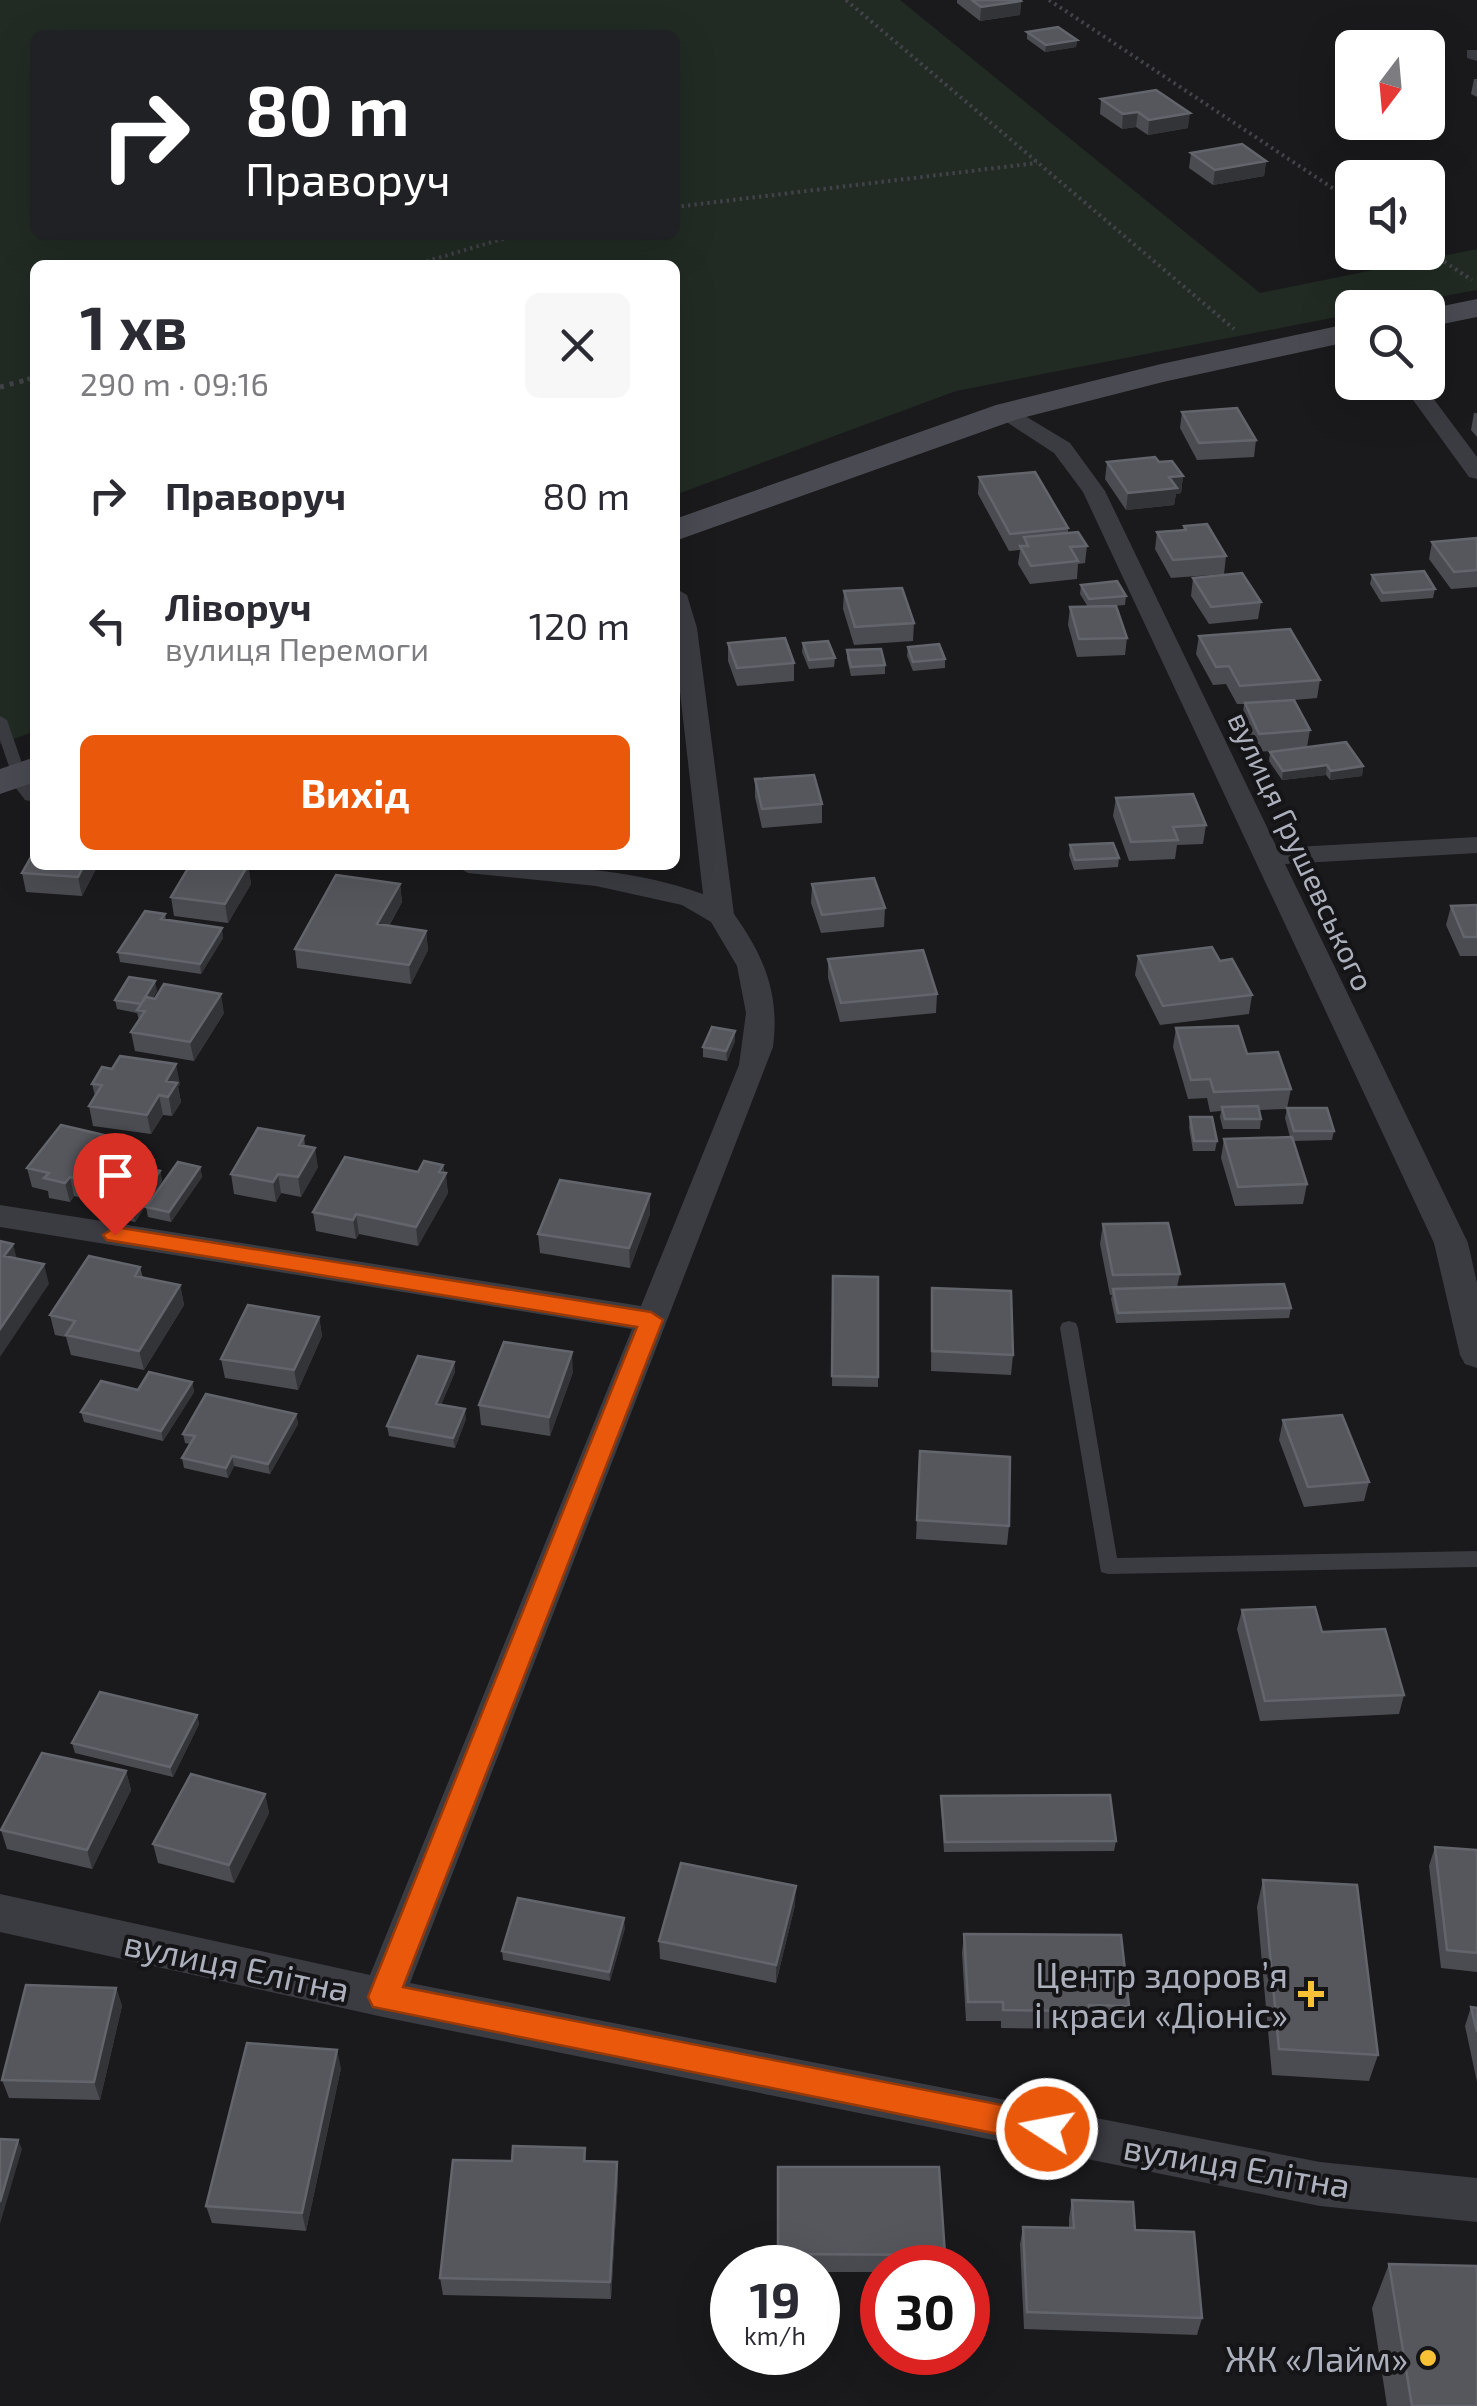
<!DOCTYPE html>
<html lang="uk">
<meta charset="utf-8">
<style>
body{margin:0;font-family:"Exo 2",sans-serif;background:#f7f7f7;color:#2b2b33;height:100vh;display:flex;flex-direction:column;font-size:38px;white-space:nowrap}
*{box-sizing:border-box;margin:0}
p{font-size:32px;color:#7c7c81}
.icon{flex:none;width:55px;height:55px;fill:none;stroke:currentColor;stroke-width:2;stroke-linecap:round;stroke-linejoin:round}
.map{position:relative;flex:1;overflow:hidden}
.drawer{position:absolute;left:30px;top:260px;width:650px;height:610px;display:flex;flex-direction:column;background:#fff;border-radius:15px;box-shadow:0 10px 40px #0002}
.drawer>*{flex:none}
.top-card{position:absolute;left:30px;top:30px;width:650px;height:210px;border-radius:15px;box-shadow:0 10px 40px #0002;background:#202124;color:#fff;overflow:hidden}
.needle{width:65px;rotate:196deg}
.buttons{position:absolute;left:1335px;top:30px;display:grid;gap:20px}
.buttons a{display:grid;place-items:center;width:110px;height:110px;border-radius:15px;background:#fff;box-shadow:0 10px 40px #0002;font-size:50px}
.speed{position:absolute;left:710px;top:2245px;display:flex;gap:20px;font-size:50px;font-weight:700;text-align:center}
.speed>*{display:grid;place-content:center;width:130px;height:130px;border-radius:50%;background:#fff;box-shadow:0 10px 40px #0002;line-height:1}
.speed small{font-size:25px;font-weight:400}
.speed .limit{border:15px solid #d22;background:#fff;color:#111}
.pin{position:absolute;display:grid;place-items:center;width:85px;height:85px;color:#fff;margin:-102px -42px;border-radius:50% 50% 50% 0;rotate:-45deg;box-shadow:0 0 10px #0007}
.pin .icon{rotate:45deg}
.me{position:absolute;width:110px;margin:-55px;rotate:281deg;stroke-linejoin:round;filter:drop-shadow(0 0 8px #0008)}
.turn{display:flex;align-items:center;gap:35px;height:210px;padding:0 50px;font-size:45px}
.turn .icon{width:130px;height:130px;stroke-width:2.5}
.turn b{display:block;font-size:70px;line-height:85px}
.round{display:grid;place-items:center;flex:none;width:105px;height:105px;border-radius:15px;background:#f7f7f7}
.overview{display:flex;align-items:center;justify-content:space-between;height:170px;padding:0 50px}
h1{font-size:60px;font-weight:700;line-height:75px}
.button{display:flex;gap:20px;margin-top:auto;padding:20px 50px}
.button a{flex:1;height:115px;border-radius:15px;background:#ea580c;color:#fff;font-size:40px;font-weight:700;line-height:115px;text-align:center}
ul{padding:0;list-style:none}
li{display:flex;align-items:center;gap:30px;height:130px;padding:0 50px}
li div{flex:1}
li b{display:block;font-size:38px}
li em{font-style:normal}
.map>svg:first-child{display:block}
</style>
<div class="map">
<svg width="1477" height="2406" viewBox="0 0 1477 2406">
<rect width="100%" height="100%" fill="#1a1a1c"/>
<path fill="#212b23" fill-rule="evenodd" d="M0,0H900L1260,293L1477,249V290L1386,307L1352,308V314L956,391L675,495V265H35V731L0,744ZM35,35H675V235H35Z"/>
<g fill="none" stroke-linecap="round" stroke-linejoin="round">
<path stroke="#414349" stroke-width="4" stroke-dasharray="2.5 4" stroke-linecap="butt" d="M846,0L1234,329
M1049,0L1352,201
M675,207L1037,163
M1428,251L1472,280
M414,265L516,235
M21,381L35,377"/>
<path stroke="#414349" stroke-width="5" stroke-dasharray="4 6" stroke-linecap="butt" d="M0,387L30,379"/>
<path fill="#3b3c42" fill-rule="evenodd" d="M0,716L7,720L26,775L24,778L19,779L12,775L0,740Z
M1069,1321L1076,1323L1078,1328L1117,1558L1477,1551V1567L1108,1574L1101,1572L1060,1328L1062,1323Z"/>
<path fill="#3b3c42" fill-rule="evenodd" d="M1467,50H1477V61L1467,58Z
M1400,382H1421L1477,457V479L1469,477Z
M1007,405L1070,443L1105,491L1277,848L1477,837V853L1285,864L1468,1243L1477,1283V1368L1465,1364L1460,1355L1434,1243L1083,492L1054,453L999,417L996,412Z
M675,588L687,595L697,628L734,914C764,956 780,994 773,1047L410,1983L1320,2162L1477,2178V2222L1320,2206L383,2017L0,1932V1894L370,1975L632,1329L0,1227V1205L641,1306L739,1065L746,1013L737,966L711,922L682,905L596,886L468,873L454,865C539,865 622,865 703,894L675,648Z
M19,767L28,769L35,777V802L25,800L6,775Z"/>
<path fill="#494a52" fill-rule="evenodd" d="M1477,299V317L1428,327V309Z
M1352,323V341L1163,382L1018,419L675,541V519L996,405L1161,364Z
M35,757V782L0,794V769Z"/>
</g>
<path fill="#4b4c51" d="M957,0H1020L1021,1L1020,15L980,21L957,3Z
M1027,32L1077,40L1076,47L1045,52L1027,39Z
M1474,79H1477V97L1471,94Z
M1101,99L1188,128L1148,135L1136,127L1122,129L1100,114Z
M1191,153L1266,161L1264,176L1213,185L1189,168Z
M1182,412L1256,440L1254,457L1197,460L1180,428Z
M1474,413H1477V437L1471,430Z
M1107,462H1159L1183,476L1181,493L1176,494L1174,505L1126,510L1105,479Z
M979,477L1068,528V533L1087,546L1085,563L1078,564L1077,579L1030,584L1018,564L1020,550L1009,551L978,494Z
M1184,526L1226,556L1224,574L1171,578L1155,549L1157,532L1183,530Z
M1477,538V587L1451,589L1429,559L1432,542Z
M1372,575L1435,589L1433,598L1381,602L1370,584Z
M1193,578L1261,602L1258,619L1209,624L1191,596Z
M1081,585L1126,596L1125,605L1113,606L1127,638L1125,655L1077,657L1068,625L1070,607H1088L1080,594Z
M844,591L914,623L913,641L854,645L843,609Z
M1199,636L1320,680L1317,698L1294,700L1310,730L1307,747L1363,766L1362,776L1330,780L1326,775L1282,780L1269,761L1270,752L1289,750L1256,752L1242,721L1244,704H1237L1226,684L1213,685L1196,654Z
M728,643L794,663V681L737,686L728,661Z
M803,643L835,658L834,667L809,669L802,652Z
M908,647L945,659V668L913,671L907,656Z
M847,650L885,665V674L851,676L847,659Z
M755,779L822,804V823L762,828L755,797Z
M1116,798L1206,825L1203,844L1177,845L1175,859L1129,861L1113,816Z
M1070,845L1119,858L1118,867L1074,870L1069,855Z
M98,865L82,896L26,892L22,873Z
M248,865L251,884L228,923L174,916L171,897Z
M400,884L402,902L389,926L426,931L428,950L411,984L297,968L295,949Z
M812,884L885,908L884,927L821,933L811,903Z
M1477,905V956H1460L1446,925L1451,906Z
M165,914L166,920L223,938L201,974L120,962L118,952Z
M1138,956L1220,961L1252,995L1249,1014L1160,1025L1135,975Z
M828,959L937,994L936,1013L840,1022L828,978Z
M157,991L153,998L224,1013L194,1061L135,1051L131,1032L139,1020L137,1013L117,1009L115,1000Z
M1176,1028L1247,1054L1291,1089L1287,1108L1334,1131L1332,1140L1293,1141L1307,1184L1303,1204L1235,1206L1221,1158L1224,1139L1290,1137L1285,1118L1287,1109L1259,1110L1261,1119L1260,1129H1223L1220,1117L1221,1111L1210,1112L1207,1098L1188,1099L1173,1047Z
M735,1041L727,1061L703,1057V1047Z
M92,1084H180L178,1087L181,1102L172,1116L163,1115L151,1134L93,1126L89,1106L95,1096Z
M1190,1117L1217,1141L1215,1151H1193L1189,1127Z
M304,1136L305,1146L318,1167L301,1197L281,1193L276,1202L234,1194L231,1174Z
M134,1160L131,1165L160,1171L162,1181L135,1222L102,1215L100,1205L102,1203L74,1196L70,1202L49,1198L48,1191L32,1187L27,1168Z
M443,1165L448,1193L418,1246L359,1234L356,1239L316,1231L313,1212L418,1172Z
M200,1167L202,1177L171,1222L148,1217L146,1207Z
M650,1194V1214L630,1268L540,1253L538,1234Z
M1103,1224L1180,1274L1177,1287L1291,1308L1289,1318L1116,1323L1111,1299L1112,1295H1110L1100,1244Z
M140,1267L143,1278L180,1285L184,1305L144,1370L71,1355L66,1337L55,1335L50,1315Z
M833,1276L878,1377V1387L832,1386Z
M932,1288L1013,1355L1011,1375L931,1371Z
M319,1317L322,1336L298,1390L225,1378L221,1359Z
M454,1362L455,1372L441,1405L466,1419L455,1448L389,1436L387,1426Z
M573,1372L550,1436L481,1425L479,1405Z
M192,1382L194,1392L163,1441L84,1422L81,1412L138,1390Z
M296,1414L298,1424L270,1474L234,1466L228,1478L184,1468L182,1458L190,1444L185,1443L183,1434Z
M1283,1420L1369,1482L1364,1501L1304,1507L1279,1440Z
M920,1451L1009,1526L1007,1545L916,1539Z
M1242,1610L1322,1632L1404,1695L1399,1714L1260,1721L1237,1629Z
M197,1715L199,1724L173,1777L75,1753L72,1743Z
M126,1771L131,1790L92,1869L7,1849L1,1830Z
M265,1794L269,1813L234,1883L158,1863L153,1844Z
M941,1796L1116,1841L1114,1851L944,1852L941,1805Z
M1435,1847L1477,1850V1972L1441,1968L1429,1866Z
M1263,1880L1378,2055L1369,2081L1272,2075L1257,1907Z
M795,1905L776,1983L660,1959L659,1941Z
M625,1928L610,1981L503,1960L502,1951Z
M964,1934L1129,2006L1125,2024L1088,2023L1087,2029L1001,2028V2021H966L962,1953Z
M116,1988L122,2006L100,2100L9,2098L2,2080Z
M1471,2007L1477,2008V2082L1465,2026Z
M341,2068L306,2231L212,2223L206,2206Z
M585,2148L586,2161L617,2162L618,2180L611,2299L443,2295L440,2278L512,2161Z
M778,2167L945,2255L943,2268H882V2272H818V2268H778Z
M1072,2200L1135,2230L1202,2318L1197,2335L1024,2329L1020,2244L1023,2227L1069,2228V2218Z
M1389,2264L1477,2406H1387L1372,2308Z"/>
<path fill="#333437" d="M1021,1L1020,15L980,21L981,7Z
M1077,40L1076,47L1045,52L1046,45Z
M1138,112L1136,127L1122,129L1123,114Z
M1190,113L1188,128L1148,135L1149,120Z
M1266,161L1264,176L1213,185L1215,170Z
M1183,476L1181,493L1176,494L1174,505L1126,510L1128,493L1169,477Z
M1327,765L1326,775L1282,780L1283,771Z
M1363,766L1362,776L1330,780L1331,771Z
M84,865H98L82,896L78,877Z
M248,865L251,884L228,923L225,904Z
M400,884L402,902L379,943L377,924Z
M222,928L223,938L201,974L200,964Z
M426,931L428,950L411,984L409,965Z
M155,981L157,991L145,1011L141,1004Z
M221,994L224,1013L194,1061L190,1042Z
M735,1031V1041L727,1061L726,1051Z
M176,1064L180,1084L178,1087L181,1102L172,1116L166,1081Z
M159,1095L163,1115L151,1134L147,1115Z
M130,1141L134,1160L103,1203L98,1184Z
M315,1148L318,1167L301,1197L298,1177Z
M443,1165L444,1177L446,1173L448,1193L418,1246L416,1227Z
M200,1167L202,1177L171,1222L169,1212Z
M160,1171L162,1181L135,1222L132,1212Z
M278,1174L281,1193L276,1202L273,1182Z
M70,1177L74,1196L70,1202L65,1183Z
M650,1194V1214L630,1268L629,1248Z
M356,1214L359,1234L356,1239L353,1220Z
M13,1244L18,1263L4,1256Z
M44,1264L49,1284L0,1357V1329Z
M180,1285L184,1305L144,1370L139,1351Z
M319,1317L322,1336L298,1390L294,1370Z
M572,1352L573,1372L550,1436L549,1417Z
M454,1362L455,1372L437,1414L436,1404Z
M192,1382L194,1392L163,1441L161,1431Z
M465,1409L466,1419L455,1448L453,1438Z
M296,1414L298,1424L270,1474L268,1464Z
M232,1456L234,1466L228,1478L226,1468Z
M197,1715L199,1724L173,1777L170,1767Z
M126,1771L131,1790L92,1869L87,1850Z
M265,1794L269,1813L234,1883L229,1865Z
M796,1886L795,1905L776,1983V1965Z
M624,1918L625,1928L610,1981L609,1972Z
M116,1988L122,2006L100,2100L94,2082Z
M337,2050L341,2068L306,2231L302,2213Z
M18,2140L22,2149L0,2224V2202Z
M617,2162L618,2180L611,2299L610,2282Z"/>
<path fill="#56575d" stroke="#63656c" stroke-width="2.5" d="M972,0H1020L1021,1L981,7Z
M1058,27L1077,40L1046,45L1027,32Z
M1156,90L1190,113L1149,120L1138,112L1123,114L1101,99Z
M1242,144L1266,161L1215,170L1191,153Z
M1237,408L1256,440L1199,443L1182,412Z
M1155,457L1159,462L1172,461L1183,476L1169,477L1177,488L1128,493L1107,462Z
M1035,472L1068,528L1010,534L979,477Z
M1207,524L1226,556L1173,560L1157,532L1186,530L1184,526Z
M1078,532L1087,546L1070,547L1078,561L1031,566L1020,546H1028L1024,537Z
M1477,538V570L1454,572L1432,542Z
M1424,571L1435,589L1383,593L1372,575Z
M1242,573L1261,602L1211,607L1193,578Z
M1117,581L1126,596L1089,599L1081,585Z
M902,588L914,623L855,627L844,591Z
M1116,606L1127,638L1079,639L1070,607Z
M1290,629L1320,680L1240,686L1229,666L1216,667L1199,636Z
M785,638L794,663L737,668L728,643Z
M828,641L835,658L809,660L803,643Z
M939,644L945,659L913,662L908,647Z
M881,649L885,665L851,667L847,650Z
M1294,700L1310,730L1259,734L1245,703Z
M1346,742L1363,766L1331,771L1327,765L1283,771L1270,752Z
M814,775L822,804L762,809L755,779Z
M1193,794L1206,825L1173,827L1178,840L1131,842L1116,798Z
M1113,843L1119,858L1075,860L1070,845Z
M35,850V865H84L78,877L22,873Z
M190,865H248L225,904L171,897Z
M336,875L400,884L377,924L426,931L409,965L295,949Z
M874,878L885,908L822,915L812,884Z
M1477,905V937H1464L1451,906Z
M145,911L165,914L161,919L222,928L200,964L118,952Z
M1212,947L1220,961L1232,959L1252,995L1163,1006L1138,956Z
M923,950L937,994L841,1003L828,959Z
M129,977L155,981L141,1004L115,1000Z
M164,984L221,994L190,1042L131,1032L145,1011L137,1010L146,997L155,999Z
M1238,1026L1247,1054L1278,1052L1291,1089L1214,1092L1210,1079L1191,1080L1176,1028Z
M712,1027L735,1031L726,1051L703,1047Z
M120,1056L176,1064L166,1081L177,1083L168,1097L159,1095L147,1115L89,1106L102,1085L92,1084L102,1067L112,1069Z
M1258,1106L1261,1119H1225L1222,1107Z
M1287,1108H1327L1334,1131H1294Z
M1190,1117H1212L1217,1141H1194Z
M61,1125L130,1141L98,1184L70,1177L65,1183L44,1178L49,1173L27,1168Z
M258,1128L304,1136L299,1145L315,1148L298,1177L278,1174L273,1182L231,1174Z
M1292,1137L1307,1184L1238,1187L1224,1139Z
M345,1157L418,1172L424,1161L443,1165L439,1172L446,1173L416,1227L356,1214L353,1220L313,1212Z
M178,1162L200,1167L169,1212L146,1207Z
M128,1165L160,1171L132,1212L100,1205Z
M560,1180L650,1194L629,1248L538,1234Z
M1168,1223L1180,1274L1113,1275L1103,1224Z
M0,1241L13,1244L4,1256L44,1264L0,1329Z
M89,1256L140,1267L135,1276L180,1285L139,1351L66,1335L75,1321L50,1315Z
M833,1276L878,1277V1377L832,1376Z
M1284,1284L1291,1308L1118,1313L1113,1289Z
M932,1288L1011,1291L1013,1355L932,1351Z
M248,1305L319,1317L294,1370L221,1359Z
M504,1342L572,1352L549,1417L479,1405Z
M418,1356L454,1362L436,1404L465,1409L453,1438L387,1426Z
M149,1372L192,1382L161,1431L81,1412L101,1381L138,1390Z
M206,1394L296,1414L268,1464L232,1456L226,1468L182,1458L195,1436L183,1434Z
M1342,1415L1369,1482L1308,1487L1283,1420Z
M920,1451L1010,1457L1009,1526L917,1520Z
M1315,1607L1322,1632L1385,1629L1404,1695L1265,1701L1242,1610Z
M100,1692L197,1715L170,1767L72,1743Z
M42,1753L126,1771L87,1850L1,1830Z
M191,1774L265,1794L229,1865L153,1844Z
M1110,1795L1116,1841L945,1842L941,1796Z
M1435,1847L1477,1850V1953L1447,1950Z
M681,1863L796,1886L776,1965L659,1941Z
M1263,1880L1357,1885L1378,2055L1279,2049Z
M518,1898L624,1918L609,1972L502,1951Z
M964,1934L1121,1935L1129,2006L1089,2005L1090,2011L1003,2010V2002H968Z
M26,1985L116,1988L94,2082L2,2080Z
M1471,2007L1477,2008V2032Z
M247,2043L337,2050L302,2213L206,2206Z
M0,2139L18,2140L0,2202Z
M513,2146L585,2148L584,2161L617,2162L610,2282L440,2278L453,2160L512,2161Z
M778,2167H939L945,2255L778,2254Z
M1072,2200L1133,2202L1135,2230L1194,2232L1202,2318L1027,2312L1023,2227L1074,2228Z
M1389,2264L1477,2266V2406H1412Z"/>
<path fill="#ea580c" stroke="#983908" stroke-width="2.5" d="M115,1227L651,1312L663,1320L403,1987L1047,2114L1058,2119L1063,2129L1058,2140L1047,2144L373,2007L368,1997L637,1327L107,1240L103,1235Z"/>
<g fill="#f9c135" stroke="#151518" stroke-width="4">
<path d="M1306 1979h10v10h10v10h-10v10h-10v-10h-10v-10h10z"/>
<circle cx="1428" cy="2358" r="10"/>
</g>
<g text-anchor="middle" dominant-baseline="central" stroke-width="8" stroke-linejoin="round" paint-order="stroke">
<g font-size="30" fill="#acb0bc" stroke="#151518">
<text transform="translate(1302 851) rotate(65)">вулиця Грушевського</text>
</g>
<g font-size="35" fill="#acb0bc" stroke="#151518">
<text transform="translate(237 1965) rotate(12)">вулиця Елітна</text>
<text transform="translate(1237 2165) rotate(10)">вулиця Елітна</text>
</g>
<g font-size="35" fill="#acb0bc" stroke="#151518" text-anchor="end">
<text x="1288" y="1974">Центр здоровʼя<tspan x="1288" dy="40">і краси «Діоніс»</tspan></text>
<text x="1408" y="2358">ЖК «Лайм»</text>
</g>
</g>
</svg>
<div class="buttons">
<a><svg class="needle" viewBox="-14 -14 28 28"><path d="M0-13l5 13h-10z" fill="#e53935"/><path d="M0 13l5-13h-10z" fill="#7c7c81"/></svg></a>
<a><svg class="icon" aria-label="sound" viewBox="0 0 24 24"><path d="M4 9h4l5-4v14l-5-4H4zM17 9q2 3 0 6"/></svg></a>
<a><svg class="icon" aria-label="search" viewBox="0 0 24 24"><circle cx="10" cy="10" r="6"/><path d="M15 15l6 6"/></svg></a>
</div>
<div class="speed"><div>19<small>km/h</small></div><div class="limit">30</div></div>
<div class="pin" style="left:115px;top:1235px;background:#d93025"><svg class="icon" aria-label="arrive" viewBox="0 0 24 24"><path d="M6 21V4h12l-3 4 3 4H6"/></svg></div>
<svg class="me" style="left:1047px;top:2129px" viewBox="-20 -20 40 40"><circle r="17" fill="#ea580c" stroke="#fff" stroke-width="3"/><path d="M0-11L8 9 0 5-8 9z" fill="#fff"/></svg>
<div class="top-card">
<div class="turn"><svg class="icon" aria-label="right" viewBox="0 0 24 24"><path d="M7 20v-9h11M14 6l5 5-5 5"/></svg><div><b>80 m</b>Праворуч</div></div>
</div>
<section class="drawer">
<div class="overview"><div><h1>1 хв</h1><p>290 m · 09:16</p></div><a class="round"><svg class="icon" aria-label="close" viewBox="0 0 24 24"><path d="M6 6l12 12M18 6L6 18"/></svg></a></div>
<ul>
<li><svg class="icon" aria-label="right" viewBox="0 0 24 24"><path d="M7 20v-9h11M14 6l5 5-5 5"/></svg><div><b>Праворуч</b></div><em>80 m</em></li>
<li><svg class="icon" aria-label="left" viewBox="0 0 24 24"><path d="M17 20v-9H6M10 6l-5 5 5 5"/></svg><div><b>Ліворуч</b><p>вулиця Перемоги</p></div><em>120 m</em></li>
</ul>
<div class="button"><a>Вихід</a></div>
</section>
</div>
